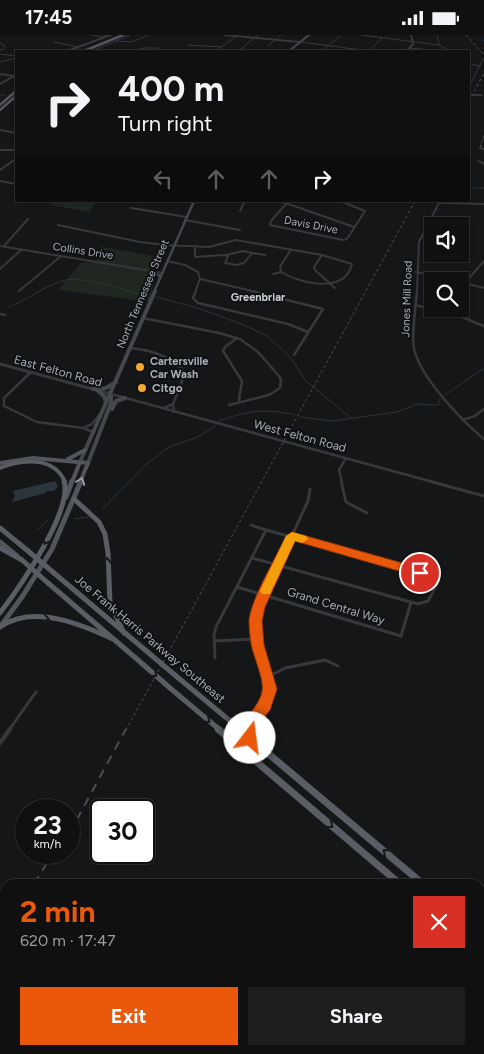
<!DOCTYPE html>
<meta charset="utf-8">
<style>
body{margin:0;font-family:Figtree,sans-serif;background:#1e1e1f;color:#f1f3f6;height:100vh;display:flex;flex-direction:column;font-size:19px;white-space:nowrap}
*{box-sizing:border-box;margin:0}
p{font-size:16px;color:#9c9d9f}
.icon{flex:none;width:28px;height:28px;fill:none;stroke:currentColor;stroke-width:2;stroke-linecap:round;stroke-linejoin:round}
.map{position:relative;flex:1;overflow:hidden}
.panel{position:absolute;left:0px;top:844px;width:485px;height:176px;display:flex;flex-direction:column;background:#101011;border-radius:15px 15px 0 0;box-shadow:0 1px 4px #0004,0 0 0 1px #303031}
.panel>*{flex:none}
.guide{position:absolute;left:15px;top:15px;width:455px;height:152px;border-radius:0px;box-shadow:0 1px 4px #0004,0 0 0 1px #303031;background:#101011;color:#f1f3f6;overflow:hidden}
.tools{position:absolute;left:424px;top:182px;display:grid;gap:10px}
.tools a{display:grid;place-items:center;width:45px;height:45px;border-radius:0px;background:#101011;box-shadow:0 1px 4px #0004,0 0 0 1px #303031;font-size:25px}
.speed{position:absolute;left:15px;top:764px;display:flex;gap:10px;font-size:25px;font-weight:700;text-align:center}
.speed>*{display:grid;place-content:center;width:65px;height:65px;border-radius:50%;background:#101011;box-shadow:0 1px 4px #0004,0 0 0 1px #303031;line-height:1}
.speed small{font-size:12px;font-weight:400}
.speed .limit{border:2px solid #111;border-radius:8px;background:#fff;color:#111}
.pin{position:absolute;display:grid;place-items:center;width:42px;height:42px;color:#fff;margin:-21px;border:2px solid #fff;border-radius:50%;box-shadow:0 1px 5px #0007}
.me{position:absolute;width:55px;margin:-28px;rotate:15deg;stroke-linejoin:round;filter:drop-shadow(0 0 4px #0008)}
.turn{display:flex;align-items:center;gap:18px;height:105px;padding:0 20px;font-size:22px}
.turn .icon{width:65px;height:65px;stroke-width:2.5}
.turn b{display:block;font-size:35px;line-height:42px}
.lanes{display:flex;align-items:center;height:48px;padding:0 20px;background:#0003;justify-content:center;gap:25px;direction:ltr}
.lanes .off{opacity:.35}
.round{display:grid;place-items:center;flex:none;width:52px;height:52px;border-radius:0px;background:#1e1e1f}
.summary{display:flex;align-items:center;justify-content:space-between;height:85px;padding:0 20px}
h1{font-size:30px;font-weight:700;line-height:38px;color:#ea580c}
.action{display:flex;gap:10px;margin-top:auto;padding:10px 20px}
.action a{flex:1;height:58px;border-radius:0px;background:#ea580c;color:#fff;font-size:20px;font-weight:700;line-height:58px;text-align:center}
.action a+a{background:#1e1e1f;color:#f1f3f6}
.status{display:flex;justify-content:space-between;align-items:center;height:35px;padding:0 25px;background:#101011;direction:ltr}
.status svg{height:14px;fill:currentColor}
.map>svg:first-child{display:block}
</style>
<div class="status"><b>17:45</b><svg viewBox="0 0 49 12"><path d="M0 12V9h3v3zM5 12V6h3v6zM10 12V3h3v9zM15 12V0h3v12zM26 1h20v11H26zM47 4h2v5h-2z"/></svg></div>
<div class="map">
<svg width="484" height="1019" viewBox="0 0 484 1019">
<rect width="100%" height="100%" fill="#151617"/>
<path fill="#1f2720" d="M55,166H98L88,177L50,170Z
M99,211L164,223L155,239L150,267L58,255L82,227L94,228L104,217Z"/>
<path fill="#2b353c" d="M55,446L58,451L54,456H47L46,458L12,467L15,461L13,456Z"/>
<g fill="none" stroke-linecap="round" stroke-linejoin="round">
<path stroke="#2b353c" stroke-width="1" d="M482,5L484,6
M0,60H6
M469,153H484
M156,262L198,273L244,290L267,301L291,323L306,346L351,383
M9,272C27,265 43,252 62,246C81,239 127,256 149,262
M445,360L484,333
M300,382L332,386L397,377L418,369L438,370L440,364
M219,386C245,376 268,373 295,380
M102,475L145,430L169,412L198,402L216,390
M74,484L88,482
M37,495L48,485"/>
<path stroke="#36383c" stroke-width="1" d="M91,0L101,2L106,0
M361,0L439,10
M437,0L439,10L450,16
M116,6L132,7L149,0
M54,7L78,12
M300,7L370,16
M0,8L4,10V14L0,15
M191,11L188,10L222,12
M268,11L281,0
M410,13L442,16
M241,14L256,16
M92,16L130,0
M136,16L144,13H158
M215,16L237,1
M238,16L258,0
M322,16L341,0
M369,16L382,3
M0,19L16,21
M469,20H471
M0,27L16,23
M469,29L480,31
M469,52L483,24
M480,112L484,100"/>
<path stroke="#36383c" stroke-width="2" d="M481,111L480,113L484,114
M0,115H16
M479,126L484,129
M0,135L16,124
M0,146L16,149
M30,166H38
M280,166L354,192
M440,168L484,169
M286,169L271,186L270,190L343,205L347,204L365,176L340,166
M131,173L187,182
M240,176L245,166
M185,185L240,195
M58,190L140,207L165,210L209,212L236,205L322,220L352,229C345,259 301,249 281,237
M0,211L163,238
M4,211L28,184
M195,211V222L224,220L228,221L225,228L237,230L244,228L252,218L243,216L226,220
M252,218L265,220
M322,220L314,232L315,235L335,253
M167,226L185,230L198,237L200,244L195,257
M0,234L21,215
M281,237L280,232L290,216
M416,237L457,246
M273,239L281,237
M200,244L257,257
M460,247L484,253
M465,248L484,226
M19,256L60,222
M417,257L419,207L440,166"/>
<path stroke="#36383c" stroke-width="2.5" d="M196,256L193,263L198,268L288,289L308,297
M251,256L323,274L294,320
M417,256C416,271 411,300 414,314C421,343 461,385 484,404
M415,270L457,280L484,291
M0,279L5,280
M143,283L219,298L240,304L258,317L279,341L281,345L280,353L269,360L229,370
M237,303L225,312L223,316L242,346L239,365
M131,313C149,315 169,320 182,334V347L173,369
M31,337L4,363V371L37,387L83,393L93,397
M111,359L433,447
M164,373L173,369L174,377
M462,385L475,381L484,374
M83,393L92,389L101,378
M342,447L339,435L346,423"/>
<path stroke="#36383c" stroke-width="3" d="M341,446L346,467L367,478
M429,446L484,461
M251,490L266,495
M237,552L401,601L411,567
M214,606L257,604
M215,623L214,600L216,592L266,495L413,535L439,546L428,566L418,569L252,523
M268,642L285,633L325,625L338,631
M233,687H244L253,683
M9,695L36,657
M249,695C252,680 269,671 270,655C271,642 264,630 260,618C255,603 256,587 259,572L308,466L310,454"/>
<path stroke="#36383c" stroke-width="4.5" d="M249,694V701
M0,708L10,694
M480,942L484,937
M390,1015L396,1019
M363,1019L364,1015
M418,1019L419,1015"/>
<path stroke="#36383c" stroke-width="2" d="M225,0L300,7
M67,16L111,0
M407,16L413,9L411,0
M0,39L14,41
M0,49L16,40
M0,95L16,98"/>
<path stroke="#36383c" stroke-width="3" d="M0,329L111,359"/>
<path stroke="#44474c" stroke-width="2" d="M289,16L309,0"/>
<path stroke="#44474c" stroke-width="2.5" d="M153,236L161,242
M154,257L194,166"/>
<path stroke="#44474c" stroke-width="4" d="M93,354L106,353L116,347
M97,355L104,361L106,367
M112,374L116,366L125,363
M80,427L155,256
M88,428L111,368V361"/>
<path stroke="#52555b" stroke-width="2.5" d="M84,16L123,0
M0,70L16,56
M0,75L16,61"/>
<path stroke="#52555b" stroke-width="4" d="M68,424L85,415
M0,428L33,423L88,428L80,447
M72,447L80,427"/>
<path stroke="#52555b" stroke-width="5" d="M66,462L72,446
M0,507L17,521
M0,592L22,562L52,514L81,446"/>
<path stroke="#5a5e64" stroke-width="4" d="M0,433C22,424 54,421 65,447"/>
<path stroke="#5a5e64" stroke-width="5" d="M74,464L99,487L105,499L108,518L110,568L124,598
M0,493L28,516
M0,513L22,525
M54,538L144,614
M48,548L138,625
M0,578C19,553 73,476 64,446
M0,592C34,569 81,589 115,605
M176,641L241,695
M170,653L220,695"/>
<path stroke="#5a5e64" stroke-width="7" d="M218,694L400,849
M239,694L423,849
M480,896L484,900
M480,917L484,920"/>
<path stroke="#4b4e53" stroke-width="1" stroke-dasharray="3 2.5" stroke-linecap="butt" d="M466,0L484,20
M469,66L484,38
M126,695L415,166"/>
<path stroke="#4b4e53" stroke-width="2" stroke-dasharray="9 7" stroke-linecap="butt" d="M69,799L126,694
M34,849L53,818
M0,907L5,899"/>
<path stroke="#36383c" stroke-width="2" d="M469,60H481"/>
<path stroke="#5a5e64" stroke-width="5" d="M28,516L54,538
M22,525L48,548
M144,614L176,641
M138,625L170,653"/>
</g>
<defs><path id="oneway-chevron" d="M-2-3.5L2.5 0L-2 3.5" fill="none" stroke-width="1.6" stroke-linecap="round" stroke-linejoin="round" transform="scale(1.25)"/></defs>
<use stroke="#969ba5" href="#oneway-chevron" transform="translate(81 446) rotate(-69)"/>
<g stroke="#17191a">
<use href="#oneway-chevron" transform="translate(46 506) rotate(118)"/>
<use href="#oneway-chevron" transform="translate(107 526) rotate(-92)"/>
<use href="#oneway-chevron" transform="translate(46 584) rotate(13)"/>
<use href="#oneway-chevron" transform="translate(154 639) rotate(41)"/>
<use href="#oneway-chevron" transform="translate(207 685) rotate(40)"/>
<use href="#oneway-chevron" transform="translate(330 790) rotate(40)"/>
<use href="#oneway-chevron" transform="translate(386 817) rotate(-140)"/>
</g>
<path fill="#ea580c" stroke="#983908" d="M292,497L420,533L426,538L420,542L295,506L265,572L262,586L264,610L277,654L270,675L257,691V703L255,708L250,709L245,708C235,686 258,676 262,657C265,645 253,621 251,608C250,601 249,592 249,585C252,562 276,523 286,501Z"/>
<path fill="#f59e0b" d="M292,497L306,501L308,504L302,508L295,506L270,559H262L260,556L286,501Z"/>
<g fill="#f4a931" stroke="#101112" stroke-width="2">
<circle cx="140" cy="332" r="5"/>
<circle cx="142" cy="353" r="5"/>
</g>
<g text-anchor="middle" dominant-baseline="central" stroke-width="4" stroke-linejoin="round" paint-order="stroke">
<g font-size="11" fill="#a7adb8" stroke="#101112">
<text transform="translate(311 190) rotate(11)">Davis Drive</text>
<text transform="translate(83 216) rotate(9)">Collins Drive</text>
<text transform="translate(143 259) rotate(-67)">North Tennessee Street</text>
<text transform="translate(407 264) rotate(-88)">Jones Mill Road</text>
</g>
<g font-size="11" font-weight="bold" fill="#c8ccd4" stroke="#101112">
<text x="258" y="262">Greenbriar</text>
</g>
<g font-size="11" font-weight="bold" fill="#a7adb8" stroke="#101112" text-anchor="start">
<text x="150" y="326">Cartersville<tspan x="150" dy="13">Car Wash</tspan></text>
</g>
<g font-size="12" fill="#a7adb8" stroke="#101112">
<text transform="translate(58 336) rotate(15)">East Felton Road</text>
<text transform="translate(300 401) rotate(15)">West Felton Road</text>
<text transform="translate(336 571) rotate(17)">Grand Central Way</text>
<text transform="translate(150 604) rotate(40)">Joe Frank Harris Parkway Southeast</text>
</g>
<g font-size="12" font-weight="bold" fill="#a7adb8" stroke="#101112" text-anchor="start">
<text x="152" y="353">Citgo</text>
</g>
</g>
</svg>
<div class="tools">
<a><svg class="icon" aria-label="sound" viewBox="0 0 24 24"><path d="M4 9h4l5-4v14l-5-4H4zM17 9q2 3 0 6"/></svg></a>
<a><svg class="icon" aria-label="search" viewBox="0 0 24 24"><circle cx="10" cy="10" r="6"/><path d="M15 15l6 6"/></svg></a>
</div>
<div class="speed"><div>23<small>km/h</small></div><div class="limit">30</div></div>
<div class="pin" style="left:420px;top:538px;background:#d93025"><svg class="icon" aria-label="arrive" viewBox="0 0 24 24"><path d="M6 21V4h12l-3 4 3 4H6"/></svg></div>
<svg class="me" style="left:250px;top:703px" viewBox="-20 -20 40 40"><circle r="19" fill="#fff"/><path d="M0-13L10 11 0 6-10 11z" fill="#ea580c"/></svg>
<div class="guide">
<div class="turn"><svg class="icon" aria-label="right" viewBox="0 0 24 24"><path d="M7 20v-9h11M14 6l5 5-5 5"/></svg><div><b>400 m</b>Turn right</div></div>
<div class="lanes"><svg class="icon off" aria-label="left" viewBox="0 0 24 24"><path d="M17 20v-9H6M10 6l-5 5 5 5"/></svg><svg class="icon off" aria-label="ahead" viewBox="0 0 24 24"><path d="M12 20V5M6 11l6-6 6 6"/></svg><svg class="icon off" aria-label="ahead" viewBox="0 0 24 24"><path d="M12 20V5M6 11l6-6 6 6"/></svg><svg class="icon" aria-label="right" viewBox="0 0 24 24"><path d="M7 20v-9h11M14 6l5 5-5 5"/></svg></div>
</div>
<section class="panel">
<div class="summary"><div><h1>2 min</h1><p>620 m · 17:47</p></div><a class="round" style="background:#d93025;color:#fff"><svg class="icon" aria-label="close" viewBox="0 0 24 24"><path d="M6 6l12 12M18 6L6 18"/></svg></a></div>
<div class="action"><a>Exit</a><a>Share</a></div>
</section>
</div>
